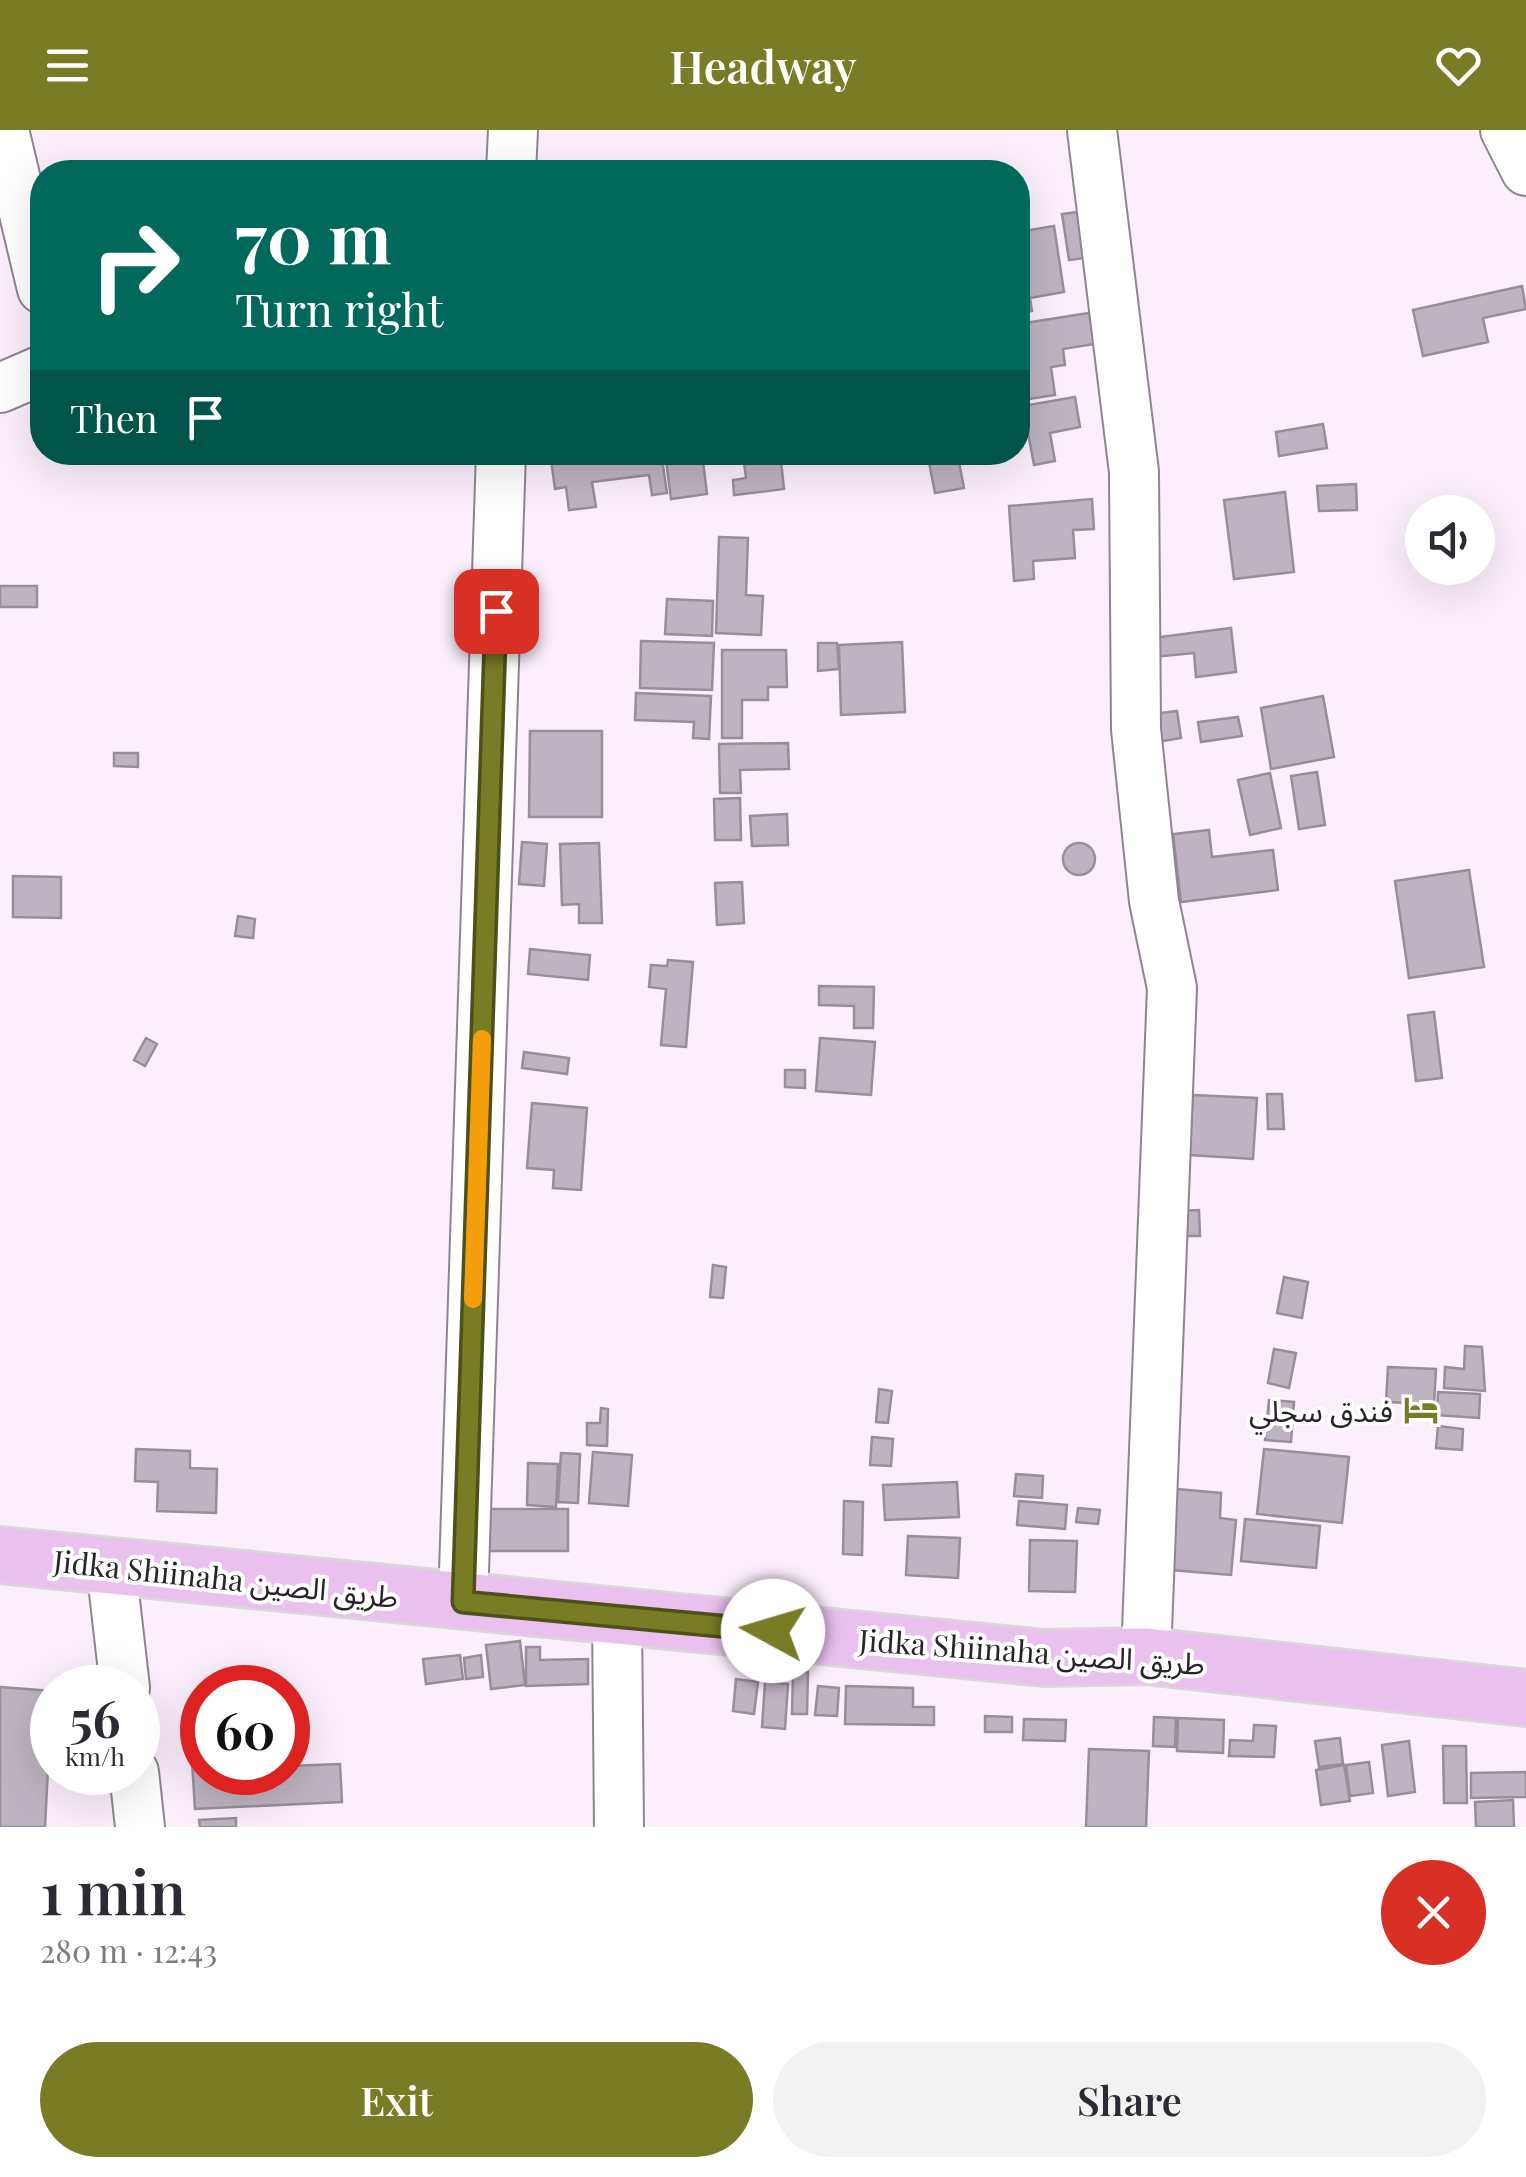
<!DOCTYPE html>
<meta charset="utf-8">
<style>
body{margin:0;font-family:"Playfair Display","Noto Sans Arabic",serif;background:#f2f2f3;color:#2b2b33;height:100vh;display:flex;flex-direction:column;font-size:38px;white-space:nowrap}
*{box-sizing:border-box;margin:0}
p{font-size:32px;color:#7c7c81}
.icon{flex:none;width:55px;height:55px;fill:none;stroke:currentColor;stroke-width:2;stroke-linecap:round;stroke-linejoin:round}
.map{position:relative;height:1697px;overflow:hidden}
.sheet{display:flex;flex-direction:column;background:#fff;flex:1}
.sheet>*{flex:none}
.hud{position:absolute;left:30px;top:30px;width:1000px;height:305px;border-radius:40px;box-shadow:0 10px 40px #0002;background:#00695c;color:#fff;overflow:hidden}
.buttons{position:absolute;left:1405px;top:365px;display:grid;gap:20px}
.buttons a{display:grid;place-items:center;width:90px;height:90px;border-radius:50%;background:#fff;box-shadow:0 10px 40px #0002;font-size:50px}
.speed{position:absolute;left:30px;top:1535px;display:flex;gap:20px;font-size:50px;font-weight:700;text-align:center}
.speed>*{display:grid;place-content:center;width:130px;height:130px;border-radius:50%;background:#fff;box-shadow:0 10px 40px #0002;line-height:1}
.speed small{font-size:25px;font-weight:400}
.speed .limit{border:15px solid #d22;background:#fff;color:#111}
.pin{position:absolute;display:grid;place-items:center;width:85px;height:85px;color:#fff;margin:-42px;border-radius:20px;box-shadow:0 5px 15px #0006}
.me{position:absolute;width:110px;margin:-55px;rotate:276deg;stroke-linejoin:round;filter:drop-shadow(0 0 8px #0008)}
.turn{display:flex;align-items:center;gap:35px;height:210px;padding:0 40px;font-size:45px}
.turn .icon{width:130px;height:130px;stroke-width:2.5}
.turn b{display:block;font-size:70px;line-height:85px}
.then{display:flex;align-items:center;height:95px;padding:0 40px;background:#0003;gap:20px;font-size:38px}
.round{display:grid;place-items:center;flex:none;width:105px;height:105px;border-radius:52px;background:#f2f2f3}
.head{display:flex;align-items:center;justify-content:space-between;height:170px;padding:0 40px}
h1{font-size:60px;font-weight:600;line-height:75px}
.action{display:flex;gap:20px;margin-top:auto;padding:20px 40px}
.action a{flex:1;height:115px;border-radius:60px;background:#777c25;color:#fff;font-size:40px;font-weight:600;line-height:115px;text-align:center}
.action a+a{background:#f2f2f3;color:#2b2b33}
header{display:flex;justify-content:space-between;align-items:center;height:130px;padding:0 40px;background:#777c25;color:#fff;font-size:45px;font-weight:600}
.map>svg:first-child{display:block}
</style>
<header><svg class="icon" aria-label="menu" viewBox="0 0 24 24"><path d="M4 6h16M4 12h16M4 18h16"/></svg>Headway<svg class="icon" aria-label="heart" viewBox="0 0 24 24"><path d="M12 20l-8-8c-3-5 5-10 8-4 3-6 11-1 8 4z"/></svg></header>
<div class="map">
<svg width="1526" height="1697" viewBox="0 0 1526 1697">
<rect width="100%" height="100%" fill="#fbeffc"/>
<path fill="#beb3c0" stroke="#988e9a" stroke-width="2.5" d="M1078,82L1084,128L1069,130L1062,84Z
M1054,96L1064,162L1030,168L1032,181L1018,183V102Z
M1522,156L1526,179L1483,188L1488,212L1423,226L1413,180Z
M1089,183L1094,214L1063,219L1065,235L1051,237L1055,265L1022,270L1018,194Z
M1075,267L1080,297L1050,303L1055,331L1034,335L1023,276Z
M1323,294L1327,318L1279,326L1276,302Z
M550,322H577L578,327L661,322L667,363L652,365L649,345L592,352L596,377L569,380L566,357L555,359Z
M665,322H716L717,329L703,331L707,364L671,369Z
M731,322H780L784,359L734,365L733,350L746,348L743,324Z
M927,322H957L964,358L935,363Z
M1356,354L1357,380L1319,381L1317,356Z
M1285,362L1294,442L1234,449L1224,370Z
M1092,369L1094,399L1073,400L1075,428L1033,431L1034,449L1014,451L1009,376Z
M719,407L748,408L746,465L763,466L761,505L716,503Z
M0,456H37V477H0Z
M667,469L713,471L712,506L665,504Z
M1231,498L1236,542L1196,547L1194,523L1154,527L1152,508Z
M641,511L714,513L712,560L640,558Z
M902,512L905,582L841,585L839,515Z
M818,513H837L839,539L818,541Z
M722,520H786L787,557H768V570H742V608H722Z
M636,563L711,566L709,609L693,608L694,592L635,590Z
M1323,566L1334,627L1271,639L1261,578Z
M1177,581L1181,608L1157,612L1152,584Z
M1238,587L1242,606L1201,612L1198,592Z
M530,601H602V687H529Z
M788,613L789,639L740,640L741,663H720L719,614Z
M114,623H138V637L114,636Z
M1317,642L1325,695L1299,699L1291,646Z
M1270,643L1281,698L1250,705L1238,650Z
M740,668L741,710H715L714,669Z
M787,684L788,715L752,716L750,686Z
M1209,700L1212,727L1273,720L1278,760L1181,772L1173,704Z
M522,712L547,714L544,756L519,754Z
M599,713L602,793H579V774L562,775L560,714Z
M1063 729a16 16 0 1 1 32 0a16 16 0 1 1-32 0Z
M1469,740L1484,837L1409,848L1395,751Z
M13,746L61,747V788L13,787Z
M742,752L744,793L717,795L715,753Z
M238,786L255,789L253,808L235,806Z
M530,819L590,825L588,850L528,844Z
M668,830L693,832L686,917L661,915L666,859L649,857L651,835L667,836Z
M819,856L874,857L873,898H854V876L819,875Z
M1434,882L1442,948L1416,951L1408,885Z
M146,908L157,914L145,936L134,930Z
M820,908L875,912L871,965L816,961Z
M524,922L569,928L567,944L522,938Z
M785,940H805V958L785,957Z
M1267,964H1282L1284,999H1268Z
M1193,965L1257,968L1253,1029L1189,1025Z
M532,973L587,978L581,1060L553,1058L554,1040L527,1038Z
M1199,1080L1200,1106H1181L1180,1081Z
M713,1135L726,1137L723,1168L710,1167Z
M1284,1147L1308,1152L1302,1188L1277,1183Z
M1465,1216L1482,1217L1485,1261L1444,1258L1445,1237L1464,1239Z
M1274,1219L1296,1223L1289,1258L1268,1253Z
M1388,1237L1436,1239L1434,1274L1386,1272Z
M879,1259L892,1261L888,1293L876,1292Z
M1438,1262L1480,1264L1479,1288L1437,1285Z
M1269,1270L1294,1272L1291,1312L1265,1310Z
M601,1278L608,1279L607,1316L587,1315V1293H600Z
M1438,1296L1463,1299L1462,1320L1436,1318Z
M872,1307L893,1309L891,1336L870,1335Z
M136,1319L190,1321V1338L217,1339L216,1383L157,1381L158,1352L135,1351Z
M1264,1319L1349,1327L1342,1393L1257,1384Z
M593,1322L632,1325L628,1376L589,1373Z
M561,1323L580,1324L578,1373L558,1372Z
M528,1333L558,1334L556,1377L527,1375Z
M1016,1344L1043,1346L1042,1368L1014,1366Z
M957,1352L959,1387L885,1390L883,1355Z
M1177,1359L1221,1363L1220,1388L1236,1390L1231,1445L1171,1440Z
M844,1371L863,1372L862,1425L843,1424Z
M1019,1371L1067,1375L1065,1399L1017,1395Z
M1078,1378L1100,1380L1098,1394L1076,1392Z
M475,1379H568V1421H475Z
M1245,1389L1320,1396L1316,1438L1241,1431Z
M908,1406L960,1408L958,1448L906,1445Z
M1030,1410L1077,1411L1075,1462L1029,1461Z
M520,1511L525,1555L491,1559L486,1515Z
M526,1517H540V1530L588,1529V1554L526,1556Z
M460,1525L463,1549L426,1554L423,1529Z
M481,1525L483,1547L466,1549L464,1528Z
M793,1542H808L807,1584H792Z
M736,1549L758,1552L754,1584L733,1581Z
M765,1552L788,1554L785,1599L762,1597Z
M818,1556L839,1558L837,1586L815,1585Z
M846,1556L913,1558V1577H934V1595L845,1594Z
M0,1557L52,1561L45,1697H0Z
M985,1586L1012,1587V1602H985Z
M1154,1587L1176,1588L1175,1617L1153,1616Z
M1178,1588L1224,1590L1223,1623L1177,1621Z
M1024,1589L1066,1590L1065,1611L1023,1610Z
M1254,1595L1276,1596L1274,1627L1229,1626L1230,1610L1253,1611Z
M202,1599V1642H288V1636L340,1634L342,1672L195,1679L190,1600Z
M1340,1608L1343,1634L1319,1637L1315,1611Z
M1409,1611L1415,1662L1388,1666L1382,1615Z
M1443,1616H1466L1467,1673H1444Z
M1089,1619L1149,1621L1146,1697H1086Z
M1369,1632L1373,1663L1350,1666L1346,1635Z
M1344,1635L1350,1671L1321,1675L1316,1640Z
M1526,1642V1667L1471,1668V1643Z
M1513,1670L1514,1697H1476L1475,1672Z
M236,1688V1697H200L199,1690Z"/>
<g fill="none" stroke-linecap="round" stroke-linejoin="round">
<g stroke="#8f8590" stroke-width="52">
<path id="minor" d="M4,0L42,159
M1092,0L1134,342L1136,599L1154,771L1172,858L1146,1526
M1505,0L1526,41
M511,42L513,0
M0,258L42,240
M111,1436L125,1558
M463,1472L501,322
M617,1485L619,1697
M134,1642L140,1697"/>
</g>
<g stroke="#d8d8d8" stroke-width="60">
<path id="major" d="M0,1425L1045,1528L1146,1526L1526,1568"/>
</g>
<use href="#minor" stroke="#fff" stroke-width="48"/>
<use href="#major" stroke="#eac0ef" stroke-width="55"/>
</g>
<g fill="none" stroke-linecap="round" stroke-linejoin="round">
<g stroke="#4d5118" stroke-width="25">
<path id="route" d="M496,481L463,1472L773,1501"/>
</g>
<use href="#route" stroke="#777c25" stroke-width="18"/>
<path stroke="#f59e0b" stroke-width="18" d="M473,1169L482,909"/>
</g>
<defs>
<g id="hotel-bare" transform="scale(2.7)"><path d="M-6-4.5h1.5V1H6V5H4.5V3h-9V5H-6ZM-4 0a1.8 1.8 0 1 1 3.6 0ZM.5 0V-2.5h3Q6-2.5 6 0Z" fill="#777c25" stroke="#fff" stroke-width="2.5" paint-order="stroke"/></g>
</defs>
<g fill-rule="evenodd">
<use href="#hotel-bare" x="1421" y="1280"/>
</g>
<g text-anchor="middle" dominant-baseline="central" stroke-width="8" stroke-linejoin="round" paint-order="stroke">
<g font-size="30" fill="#292429" stroke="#fff" text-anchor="end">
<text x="1393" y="1280">فندق سجلي</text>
</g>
<g font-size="30" fill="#292429" stroke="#fff">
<text transform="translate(226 1448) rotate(6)">Jidka Shiinaha طريق الصين</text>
<text transform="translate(1032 1521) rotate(4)">Jidka Shiinaha طريق الصين</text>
</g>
</g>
</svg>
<div class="buttons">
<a><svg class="icon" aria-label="sound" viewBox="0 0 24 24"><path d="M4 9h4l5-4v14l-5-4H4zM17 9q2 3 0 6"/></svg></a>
</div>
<div class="speed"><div>56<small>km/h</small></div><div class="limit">60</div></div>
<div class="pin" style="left:496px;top:481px;background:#d93025"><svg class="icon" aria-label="arrive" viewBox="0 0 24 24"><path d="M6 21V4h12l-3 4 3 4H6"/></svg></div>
<svg class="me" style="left:773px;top:1501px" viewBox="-20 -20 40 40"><circle r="19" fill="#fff"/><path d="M0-13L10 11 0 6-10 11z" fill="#777c25"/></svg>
<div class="hud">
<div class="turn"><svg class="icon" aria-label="right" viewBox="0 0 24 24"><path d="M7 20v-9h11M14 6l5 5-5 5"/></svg><div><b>70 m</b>Turn right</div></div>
<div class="then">Then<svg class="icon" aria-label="arrive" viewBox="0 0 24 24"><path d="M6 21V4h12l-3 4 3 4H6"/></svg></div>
</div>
</div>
<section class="sheet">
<div class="head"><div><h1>1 min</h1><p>280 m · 12:43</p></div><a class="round" style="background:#d93025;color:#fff"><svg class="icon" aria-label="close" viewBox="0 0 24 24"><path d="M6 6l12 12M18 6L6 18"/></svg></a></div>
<div class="action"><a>Exit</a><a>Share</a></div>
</section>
